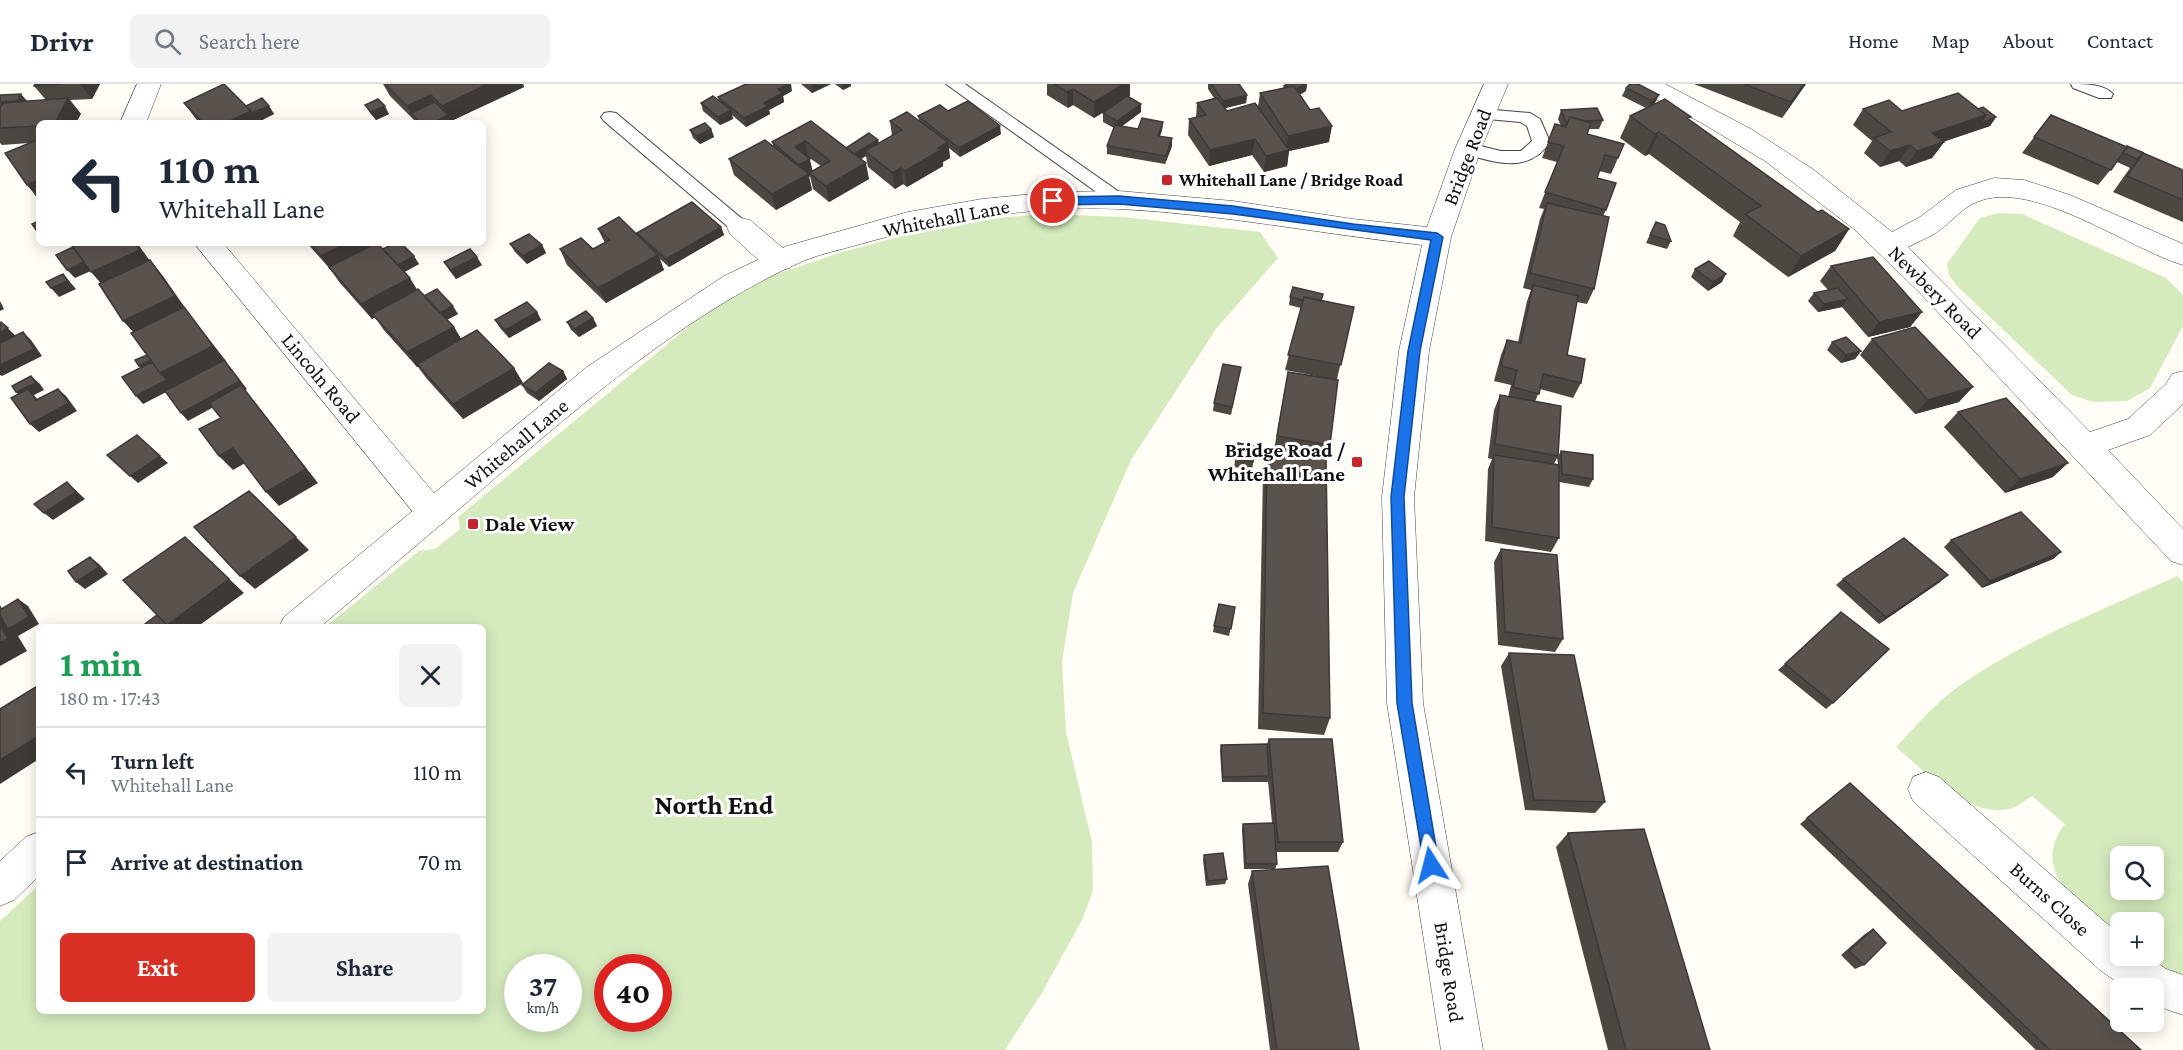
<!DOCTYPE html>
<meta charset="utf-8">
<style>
body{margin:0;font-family:"Crimson Pro",serif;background:#f2f2f3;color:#1f2937;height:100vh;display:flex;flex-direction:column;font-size:22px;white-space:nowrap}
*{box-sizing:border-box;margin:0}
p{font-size:20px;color:#747a83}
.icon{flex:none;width:33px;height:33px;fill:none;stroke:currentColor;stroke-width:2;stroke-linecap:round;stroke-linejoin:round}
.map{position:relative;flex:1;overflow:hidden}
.details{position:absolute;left:36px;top:540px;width:450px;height:390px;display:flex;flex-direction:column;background:#fff;border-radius:9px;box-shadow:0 3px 15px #0003}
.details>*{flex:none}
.banner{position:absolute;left:36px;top:36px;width:450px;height:126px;border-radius:9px;box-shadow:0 3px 15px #0003;background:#fff;color:#1f2937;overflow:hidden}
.controls{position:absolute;left:2110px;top:762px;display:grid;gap:12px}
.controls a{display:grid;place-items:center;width:54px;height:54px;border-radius:9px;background:#fff;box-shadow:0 3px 15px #0003;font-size:30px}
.speed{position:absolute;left:504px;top:870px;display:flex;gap:12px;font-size:30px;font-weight:700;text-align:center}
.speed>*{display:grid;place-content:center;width:78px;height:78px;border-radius:50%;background:#fff;box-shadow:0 3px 15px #0003;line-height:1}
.speed small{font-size:15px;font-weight:400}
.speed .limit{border:9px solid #d22;background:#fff;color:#111}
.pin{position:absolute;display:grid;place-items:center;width:51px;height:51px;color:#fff;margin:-26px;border:3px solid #fff;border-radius:50%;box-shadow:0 2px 6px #0007}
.me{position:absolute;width:66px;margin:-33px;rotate:351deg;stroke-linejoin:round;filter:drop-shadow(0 0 4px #0008)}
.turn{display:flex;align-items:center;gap:21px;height:126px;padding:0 24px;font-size:27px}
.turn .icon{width:78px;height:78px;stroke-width:2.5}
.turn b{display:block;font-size:42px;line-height:51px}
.round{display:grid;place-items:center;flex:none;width:63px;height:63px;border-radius:9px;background:#f2f2f3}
.headline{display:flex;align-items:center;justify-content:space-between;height:102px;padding:0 24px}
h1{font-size:36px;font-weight:700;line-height:45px;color:#1e9e55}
.button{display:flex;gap:12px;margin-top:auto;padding:12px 24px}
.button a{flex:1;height:69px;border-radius:9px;background:#d93025;color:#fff;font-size:24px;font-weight:700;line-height:69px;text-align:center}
.button a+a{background:#f2f2f3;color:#1f2937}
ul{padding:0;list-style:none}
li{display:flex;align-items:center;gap:18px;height:90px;padding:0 24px;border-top:2px solid #e0e1e3}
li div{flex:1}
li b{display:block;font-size:22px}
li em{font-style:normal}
header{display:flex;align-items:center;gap:36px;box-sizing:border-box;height:84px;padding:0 30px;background:#fff;border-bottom:2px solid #e0e1e3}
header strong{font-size:28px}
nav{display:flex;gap:33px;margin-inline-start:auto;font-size:21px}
.search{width:420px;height:54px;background:#f2f2f3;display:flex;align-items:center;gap:15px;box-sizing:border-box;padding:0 21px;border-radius:9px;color:#747a83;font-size:22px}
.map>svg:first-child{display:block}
</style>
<header>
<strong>Drivr</strong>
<div class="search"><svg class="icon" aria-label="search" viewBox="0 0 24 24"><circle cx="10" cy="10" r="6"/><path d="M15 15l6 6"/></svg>Search here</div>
<nav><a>Home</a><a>Map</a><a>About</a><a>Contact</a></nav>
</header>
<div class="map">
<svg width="2183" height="966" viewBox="0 0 2183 966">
<rect width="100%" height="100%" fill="#fffdf5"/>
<path fill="#d5ebbd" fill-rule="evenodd" d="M1998,129L2022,130L2166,194L2183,211V242L2150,304L2127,317L2094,318L2072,311L1958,203L1949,191L1947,180L1980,134Z
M1045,130L1123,133L1260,148L1278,174L1216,245L1131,376L1073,509L1062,578L1066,648L1092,758L1093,807L1082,836L1043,907L1005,966H0V837L39,801V927H483V543H325L419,467L435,465L460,445L458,433L710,225L759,196L839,169L917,148L986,135ZM518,884H568V934H518ZM608,884H658V934H608Z
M2177,492L2183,498V894L2157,885L2138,872H2154V838H2121V859C2087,828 2026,790 2065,740L2032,712C2023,718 2015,725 2003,726C1962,729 1925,687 1896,663C1916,642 1935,619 1959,602C2026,555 2103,526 2177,492ZM2121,772H2154V806H2121Z"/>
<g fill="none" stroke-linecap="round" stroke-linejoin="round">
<g stroke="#444" stroke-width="2">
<path id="service" d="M946,0H965L1125,112L1128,116L1125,120H1113Z
M2071,0C2085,0 2104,0 2113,10L2111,14H2099L2073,4Z
M1483,25L1530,29L1540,35L1550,58C1528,91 1494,78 1462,69L1459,65L1462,61L1468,59L1501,67H1521L1532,57L1527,42L1520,38L1477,34L1474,30L1477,26Z
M610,28L616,29L747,139L749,143L747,147L740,149L733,147L604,37L601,33L604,29Z"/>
</g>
<g stroke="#444" stroke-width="1">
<path id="minor" d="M137,0H161L146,39H120Z
M1633,0H1665L1751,45L1814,86L1892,148L1920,133L1956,106L1994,94L2024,96L2070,111L2183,160V181C2127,164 2032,94 1977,118C1963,123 1952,137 1940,146C1931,153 1919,157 1908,163L2090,348L2128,335L2166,300L2172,290L2183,287V320L2150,351L2108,366L2183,445V481L2171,477L1920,209L1854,145L1765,77L1700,38L1636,5Z
M740,134L750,136L790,170L794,177L790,184C767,191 747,164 730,150L727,143L730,136Z
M194,159H223L444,421L449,430L444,439L433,443L422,439Z
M1926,688L1939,693L2121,852V872H2147L2166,885L2183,891V931L2154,921V904H2125L2100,886L1913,717L1908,705L1913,693Z"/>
</g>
<g stroke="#444" stroke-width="1">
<path id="tertiary" d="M1484,0H1508L1481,65L1451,153L1429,267L1414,413L1423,619L1483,966H1441L1387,619L1382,413L1399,267L1422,161C1321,150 1221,130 1120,125C1031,121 941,137 857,161C839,166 820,170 803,177C697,224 602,303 514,378C450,433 385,488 320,543H279L284,533L587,283L724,192L787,162L908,128L982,115L1053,108L1119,107L1233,117L1353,135L1427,143L1455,65Z
M39,748V792L14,816L0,822V777L26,753Z"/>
</g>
<use href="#service" fill="#fff" fill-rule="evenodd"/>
<use href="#minor" fill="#fff" fill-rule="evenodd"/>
<use href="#tertiary" fill="#fff" fill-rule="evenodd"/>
</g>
<path fill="#4d4742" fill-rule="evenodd" d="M35,0H100L92,15L70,16L81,30L39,39V115L27,101L29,59L2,61L0,59V11L27,17L46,16L34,2Z
M383,0H523L524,3L451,37L452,39H417L390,12Z
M801,0H831L812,9Z
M835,0H851V2L843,6Z
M1047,0H1130V12L1128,13L1141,20V28L1122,42L1138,45L1163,38L1162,46L1160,52L1172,62L1165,80L1107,70V62L1114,44L1103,38V29L1107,26L1094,34L1073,21L1068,24L1047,11Z
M1208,0H1239L1247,11L1246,19L1225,24L1227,27L1258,23L1260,9L1283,4L1284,2L1287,0H1307L1306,7L1300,10L1329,58L1289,67L1287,82L1264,88L1252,71L1209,82L1188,51L1189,35L1196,33L1197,19L1214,14L1208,5Z
M1694,0H1806L1782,34Z
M1626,4L1655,19L1653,21L1689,36L1818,128L1849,145L1835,167L1788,193L1733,152L1740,138L1649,70L1645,72L1620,54L1630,32L1646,24L1622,12Z
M792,7L783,12L784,18L769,26L770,30L746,43L732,31L733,35L720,41L703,27L701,19L719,17L718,13Z
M184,19L246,22H269L274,30L262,36L265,39H199Z
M365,21L389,30L376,36L370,29Z
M1863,25L1902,27L1978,25L1996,33L1990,42L1943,58H1944L1932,74L1906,83L1899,77L1880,83L1864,69L1872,57L1853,41Z
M1561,26L1603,36L1599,45H1589L1587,50L1618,74L1611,90L1599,87L1597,94L1606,126L1603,132L1594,205L1587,220L1577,218L1567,271L1581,299L1573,314L1540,305L1535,318L1558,372L1554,380H1558L1557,374L1561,367L1593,395L1589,403L1559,398V454L1551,468L1485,457L1488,385L1492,375L1488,374L1494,326L1500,311L1508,313L1511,301L1494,297L1501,271L1507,256L1518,258L1527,217L1531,206L1523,204L1540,135L1544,125L1539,124L1557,78L1542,74L1555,40L1561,42L1558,35Z
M948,27L1001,50L960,73L949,64L950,74L943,78V82L907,103L903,100L895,105L868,83L866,72L861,75L869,95L829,118L813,105L810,92L809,93L812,106L776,126L734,91L729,75L773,62L772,58L811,37L846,64L878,56L879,60L892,52L890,37L919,36L918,32ZM808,73L821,82L813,87Z
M2051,31L2183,86V138L2113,108L2130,84L2117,78L2098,101L2022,69Z
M711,45L714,53L700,60L693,54L690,46Z
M1656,138L1671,157L1667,165L1646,159Z
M721,143L724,151L669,183L660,175L664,186L606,219L567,181L560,165H593L605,159L598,145L637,151Z
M307,159H371L372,161L419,180L404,188L417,206L424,212L458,230L447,236L454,243L461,255L514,284L523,299L463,335L427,295L418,283H417L383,245L375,233L372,235L340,199L330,185Z
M510,160L542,161L546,169L527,180L515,168Z
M444,178L482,181L456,195L449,186Z
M1831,182L1922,228L1910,243L1868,253L1842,223L1818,228L1808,217L1814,209L1828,206L1820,197Z
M1695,185L1722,198L1708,207L1691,193Z
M1290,213L1322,217L1354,223L1337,295L1330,361L1326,375L1330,634L1324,651L1258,645L1263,390L1267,370L1323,374L1274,366L1285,303L1316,292L1285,286L1301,224L1289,221Z
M537,228L541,236L509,254L500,244L495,236Z
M593,234L597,242L579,253L571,246L567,238Z
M1872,255L1959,318L1915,330L1860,271Z
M1832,258L1861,267L1855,275L1841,279L1827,266Z
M1241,283L1231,331L1213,327L1214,319Z
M563,287L567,295L539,317L527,309L522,301Z
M1958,328L2053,393L2005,409L1944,343Z
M1238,359L1256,362L1252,386L1234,383Z
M1951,456L2061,468L2053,475L1982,504L1944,463Z
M1501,465L1563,555L1555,568L1498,561L1494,478Z
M1843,495L1940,498L1879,540L1836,501Z
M1235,523L1229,552L1213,548L1214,542Z
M1509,569L1605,718L1595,729L1525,726L1501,582Z
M1785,580L1833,619L1826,625L1778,586Z
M1269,655L1343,758L1338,768H1276L1277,780L1275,785H1244L1242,745L1243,740L1272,739L1268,697V698H1222L1220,667L1221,661L1267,660Z
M1842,705L2141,966H2036L1800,740Z
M1568,749L1710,966H1608L1556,763Z
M1204,771L1227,795L1225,800L1206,802L1203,776Z
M1252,787L1359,966H1270L1248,800Z
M1873,845L1864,881L1855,885L1841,871L1865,850Z"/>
<path fill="#3f3936" d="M80,0H100L92,15Z
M488,0H523L524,3L451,37L452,39H433L447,32L442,22Z
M789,0H791L792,7L783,12L784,18L769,26L770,30L746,43L744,34L764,19L778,5Z
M813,0H831L812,9L811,1Z
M842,0H851V2L843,6Z
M1124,0H1130V12L1094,34V18Z
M1305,0H1307L1306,7L1291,16L1292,7Z
M1804,0H1806L1782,34L1791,18Z
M1073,5V21L1068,24L1067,8Z
M21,10L28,18L24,26L17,17Z
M431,11L439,27L411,29L407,22Z
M1247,11L1246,19L1222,25L1223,17Z
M1659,11L1655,19L1648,25L1652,17Z
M68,14L81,30L76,39H55Z
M1141,20V28L1117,46V37Z
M269,22L274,30L258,38L259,39H226L251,27Z
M385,22L389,30L376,36L371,28Z
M731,26L733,35L720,41L718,33Z
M1986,31L1996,33L1990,42L1921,65L1932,49Z
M1163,38L1162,46L1157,60L1158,52Z
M1000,42L1001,50L960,73L959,64Z
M1332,42L1329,58L1289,67L1287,82L1264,88L1266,72L1286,67L1288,52Z
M711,45L714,53L700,60L697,52Z
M1659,48L1649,70L1645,72L1655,50Z
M1172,54V62L1165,80L1166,72Z
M1255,55L1252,71L1209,82L1210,66Z
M878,56L880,65L865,67L866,72L850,81L848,73Z
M805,57L808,73L799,78L795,63Z
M948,58L950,74L943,78V82L907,103L905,87L938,64Z
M1944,58L1932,74L1906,83L1917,67Z
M1910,61L1899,77L1880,83L1890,67Z
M810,75L813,91L809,89L810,92L809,93L812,106L776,126L772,110L802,93L799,81Z
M866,79L869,95L829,118L826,102Z
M901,84L903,100L895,105L893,89Z
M39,96V115L27,101Z
M721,143L724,151L669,183L666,175Z
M1849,145L1835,167L1788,193L1801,172Z
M135,159H137L153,181L105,204L91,188Z
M347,159H371L375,165L332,188L321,172Z
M542,161L546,169L527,180L523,172Z
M658,171L664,186L606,219L598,204Z
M414,172L419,180L401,190L396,182Z
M477,173L482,181L456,195L451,186Z
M150,176L163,192L188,228L226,277H225L247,305L245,306L318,399L279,422L266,408L245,306L188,337L181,329L225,278L143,320L136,312L147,290L139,282L152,276L137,252L123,237Z
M85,178L93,186L75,194L67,186Z
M63,190L76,205L59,213L51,204Z
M1726,190L1722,198L1708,207L1713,198Z
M410,194L419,209L372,230L375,233L372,235L361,220Z
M1848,215L1842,223L1818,228L1824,220Z
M0,217L4,225L0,227Z
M453,222L458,230L444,237L439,229Z
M537,228L541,236L509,254L505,246Z
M1922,228L1910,243L1868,253L1879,238Z
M593,234L597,242L579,253L575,245Z
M1,238L16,252L0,261V249Z
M454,243L463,258L417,283L407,268Z
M23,248L31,256L42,272L2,292L0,291V281Z
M1861,267L1855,275L1841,279L1846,271Z
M514,284L523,299L463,335L453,320Z
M563,287L567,295L539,317L535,309Z
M31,292L40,300L44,306L34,311L44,324L36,316H25L16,308Z
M1973,303L1959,318L1915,330L1928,316Z
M58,305L66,312L77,327L39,348L30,340Z
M233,364L247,378L233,386L219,372Z
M160,372L168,379L138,399L130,392Z
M2068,379L2053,393L2005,409L2020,395Z
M67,398L85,415L53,436L44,429Z
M185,453L244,509L197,543H169L167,541Z
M296,453L309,466L255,505L240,492Z
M2061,468L2053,475L1982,504L1990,497Z
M90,473L99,480L108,490L85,505L76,498Z
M1948,491L1940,498L1879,540L1886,533Z
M18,515L28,522L39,540L18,552L27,567L0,582V521L13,543Z
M39,652V675L0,700V676Z"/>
<path fill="#5a524d" stroke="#3f3936" stroke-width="1.5" d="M35,0H63L34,2Z
M224,0L251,27L226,39H203L184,19Z
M385,0H488L442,22L431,11L407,22Z
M746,0H789L778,5L782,9L764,19L768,22L744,34L718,13Z
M1054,0H1124L1094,18L1073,5L1067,8Z
M1211,0H1239L1247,11L1223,17Z
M1287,0H1305L1296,5L1294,2L1286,3L1284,2Z
M1630,0H1638L1659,11L1652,17L1626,4Z
M1744,0H1804L1791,18Z
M1294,2L1310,26L1319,24L1332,42L1288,52L1260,9Z
M1958,9L1986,31L1932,49L1944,58L1917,67L1910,61L1890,67L1874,54L1891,48L1863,25L1889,16L1902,27Z
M21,10L17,17L0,18V11Z
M713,12L731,26L718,33L701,19Z
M1127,12L1141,20L1117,37L1103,29Z
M68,14L55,39H39V42L0,44V24L3,19Z
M262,14L269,22L252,29L246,22Z
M1217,14L1227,27L1255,19L1289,66L1266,72L1255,55L1210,66L1189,35L1206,31L1197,19Z
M378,15L385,22L371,28L365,21Z
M1665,15L1691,33L1687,34L1818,128L1822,126L1849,145L1801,172L1745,130L1761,122L1659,48L1655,50L1630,32Z
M968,17L1000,42L959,64L918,32L940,21L948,27Z
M435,18L448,31L433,39H421L411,29Z
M1983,23L1996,33L1981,39L1986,31L1978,25Z
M1597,24L1603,36L1585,37L1570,33L1568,38H1566L1561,26Z
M907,28L948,58L938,64L941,66L905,87L901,84L893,89L865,67L902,46L890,37Z
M2051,31L2127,63L2111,86L2034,53Z
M1570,33L1591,39L1587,50L1624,60L1618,74L1605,71L1597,94L1616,99L1606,126L1545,108L1564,62L1548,58L1555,40L1566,43Z
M1142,34L1163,38L1158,52L1172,54L1166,72L1107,62L1115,41L1138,45Z
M262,35L265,39H253Z
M811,37L866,79L826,102L809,89L830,77L805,57L795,63L810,75L799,81L772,58Z
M705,39L711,45L697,52L690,46Z
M869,49L878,56L854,70L846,64Z
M39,55V96L27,101L5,69Z
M765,56L809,90L772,110L729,75Z
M2127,62L2144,69H2143L2137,75L2123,69L2127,63Z
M2143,69L2183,86V116L2127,92Z
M39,108V115L35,110Z
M692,118L721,143L666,175L637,149Z
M1547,119L1609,133L1594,205L1530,189Z
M619,133L658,171L598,204L560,165L581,154L593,165L610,156L598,145Z
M39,137V145L37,147L32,140Z
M1656,138L1665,141L1671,157L1650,151Z
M529,150L542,161L523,172L510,160Z
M70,159H135L140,166L91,188Z
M310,159H347L321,172Z
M377,159L410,194L361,220L329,183Z
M395,159H401L414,172L398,181L383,165Z
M73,163L84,178L67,186L56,171Z
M470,165L477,173L451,186L444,178Z
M1873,173L1922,228L1879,238L1831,182Z
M150,176L175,212L123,237L99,200Z
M1709,177L1726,190L1713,198L1695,185Z
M63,190L68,197L51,204L46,198Z
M1533,201L1578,212L1567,271L1585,275L1581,299L1543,290L1539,310L1513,303L1517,286L1501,282L1507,256L1521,259Z
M1293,203L1323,210L1321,217L1304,213L1303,216L1290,213Z
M1838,204L1848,215L1824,220L1814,209Z
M418,205L454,243L407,268L372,230Z
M437,205L453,222L440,229L424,212Z
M1304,213L1354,223L1341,281L1288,271Z
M527,218L537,228L505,246L495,236Z
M184,223L213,262L160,289L131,249Z
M586,227L593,234L575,245L567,238Z
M1,238L8,244L0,249V239Z
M1915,243L1973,303L1928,316L1872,255Z
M477,246L514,284L453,320L417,280Z
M23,248L34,265L0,281V259Z
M1846,253L1861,267L1846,271L1832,258Z
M147,271L151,276L139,282L135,276Z
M224,276L240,297L181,329L165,307Z
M152,278L160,289L167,296L136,312L122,293Z
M549,279L563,287L535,309L522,301Z
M1223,280L1241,283L1232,323L1214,319Z
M1288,288L1338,296L1330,361L1277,352Z
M31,292L36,299L16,308L12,302Z
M241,301L306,385L266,408L233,364L219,372L199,345L221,334L209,319Z
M28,305L36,316L58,305L69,319L30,340L11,314Z
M1500,311L1561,322L1558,372L1495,360Z
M2006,314L2068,379L2020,395L1958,328Z
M137,351L160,372L130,392L107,371Z
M1238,359L1256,362L1253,378L1235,375Z
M1561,367L1593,371V395L1562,390Z
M1267,370L1326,375L1330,634L1263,629Z
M1494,371L1559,381V454L1492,443Z
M67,398L76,408L44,429L34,420Z
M249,407L296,453L240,492L194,443Z
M2021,428L2061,468L1990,497L1951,456Z
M185,453L229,495L167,541L123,496Z
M1904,454L1948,491L1886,533L1843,495Z
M1501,465L1557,471L1563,555L1505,548Z
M90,473L99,483L76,498L68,487Z
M18,515L29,533L8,545L0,531V526Z
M1219,520L1235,523L1231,545L1214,542Z
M1841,528L1889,565L1833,619L1785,580Z
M157,531L169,543H141Z
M0,541L8,554L0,559Z
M1509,569L1574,571L1605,718L1534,716Z
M39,601V652L0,676V625Z
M1269,655H1332L1343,758H1278Z
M1267,660L1269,692L1223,693L1221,661Z
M1850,699L2141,966H2050L1807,734Z
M1274,739L1277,780H1246L1243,740Z
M1644,745L1710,966H1626L1568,749Z
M1223,769L1227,795L1208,797L1204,771Z
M1328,782L1359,966H1277L1252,787Z
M1873,845L1886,859L1864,881L1849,867Z"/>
<path fill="#1a73e8" stroke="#114b97" stroke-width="1.5" d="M1119,112L1233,122L1353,140L1437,149L1443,153L1420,267L1404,413L1412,619L1439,781L1437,786L1431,789L1426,786L1424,781L1397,619L1391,413L1408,267L1431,156L1233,130L1119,120L1053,121L1048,117L1053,113Z"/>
<g fill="#c4262e" stroke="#fff" stroke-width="2">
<rect x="1161" y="90" width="12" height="12" rx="3"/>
<rect x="1351" y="372" width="12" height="12" rx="3"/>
<rect x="467" y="434" width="12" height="12" rx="3"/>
</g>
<g text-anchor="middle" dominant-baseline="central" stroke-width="6" stroke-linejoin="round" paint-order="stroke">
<g font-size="18" font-weight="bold" fill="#111" stroke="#fff" text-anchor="start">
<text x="1179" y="96">Whitehall Lane / Bridge Road</text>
</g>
<g font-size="21" fill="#111" stroke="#fff">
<text transform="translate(1467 73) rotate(-69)">Bridge Road</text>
<text transform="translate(946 134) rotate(-11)">Whitehall Lane</text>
<text transform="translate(1935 208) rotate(45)">Newbery Road</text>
<text transform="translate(321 294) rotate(50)">Lincoln Road</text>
<text transform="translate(516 360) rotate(-40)">Whitehall Lane</text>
<text transform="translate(2050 815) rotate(42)">Burns Close</text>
<text transform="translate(1449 888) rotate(81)">Bridge Road</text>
</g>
<g font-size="21" font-weight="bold" fill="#111" stroke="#fff" text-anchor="end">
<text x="1345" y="366">Bridge Road /<tspan x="1345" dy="24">Whitehall Lane</tspan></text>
<text x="485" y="440" text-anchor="start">Dale View</text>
</g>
<g font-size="27" font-weight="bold" fill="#111" stroke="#fff">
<text x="714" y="721">North End</text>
</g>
</g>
</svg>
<div class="controls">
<a><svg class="icon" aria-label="search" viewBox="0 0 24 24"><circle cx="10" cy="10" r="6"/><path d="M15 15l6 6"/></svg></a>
<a>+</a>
<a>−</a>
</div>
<div class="speed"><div>37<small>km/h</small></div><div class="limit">40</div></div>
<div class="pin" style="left:1053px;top:117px;background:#d93025"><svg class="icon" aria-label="arrive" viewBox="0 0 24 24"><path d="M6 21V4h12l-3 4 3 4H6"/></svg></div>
<svg class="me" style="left:1431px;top:781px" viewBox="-20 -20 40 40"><path d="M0-17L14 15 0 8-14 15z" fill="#1a73e8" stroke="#fff" stroke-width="4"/></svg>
<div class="banner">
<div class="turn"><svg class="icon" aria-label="left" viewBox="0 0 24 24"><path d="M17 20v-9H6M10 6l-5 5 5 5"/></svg><div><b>110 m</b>Whitehall Lane</div></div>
</div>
<section class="details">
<div class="headline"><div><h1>1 min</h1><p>180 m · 17:43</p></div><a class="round"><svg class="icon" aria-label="close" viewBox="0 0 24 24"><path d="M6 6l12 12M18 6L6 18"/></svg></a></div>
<ul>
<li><svg class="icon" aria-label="left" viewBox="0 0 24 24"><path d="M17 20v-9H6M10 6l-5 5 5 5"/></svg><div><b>Turn left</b><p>Whitehall Lane</p></div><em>110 m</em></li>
<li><svg class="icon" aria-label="arrive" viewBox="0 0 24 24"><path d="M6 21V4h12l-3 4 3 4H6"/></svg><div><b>Arrive at destination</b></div><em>70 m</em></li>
</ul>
<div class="button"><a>Exit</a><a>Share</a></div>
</section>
</div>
